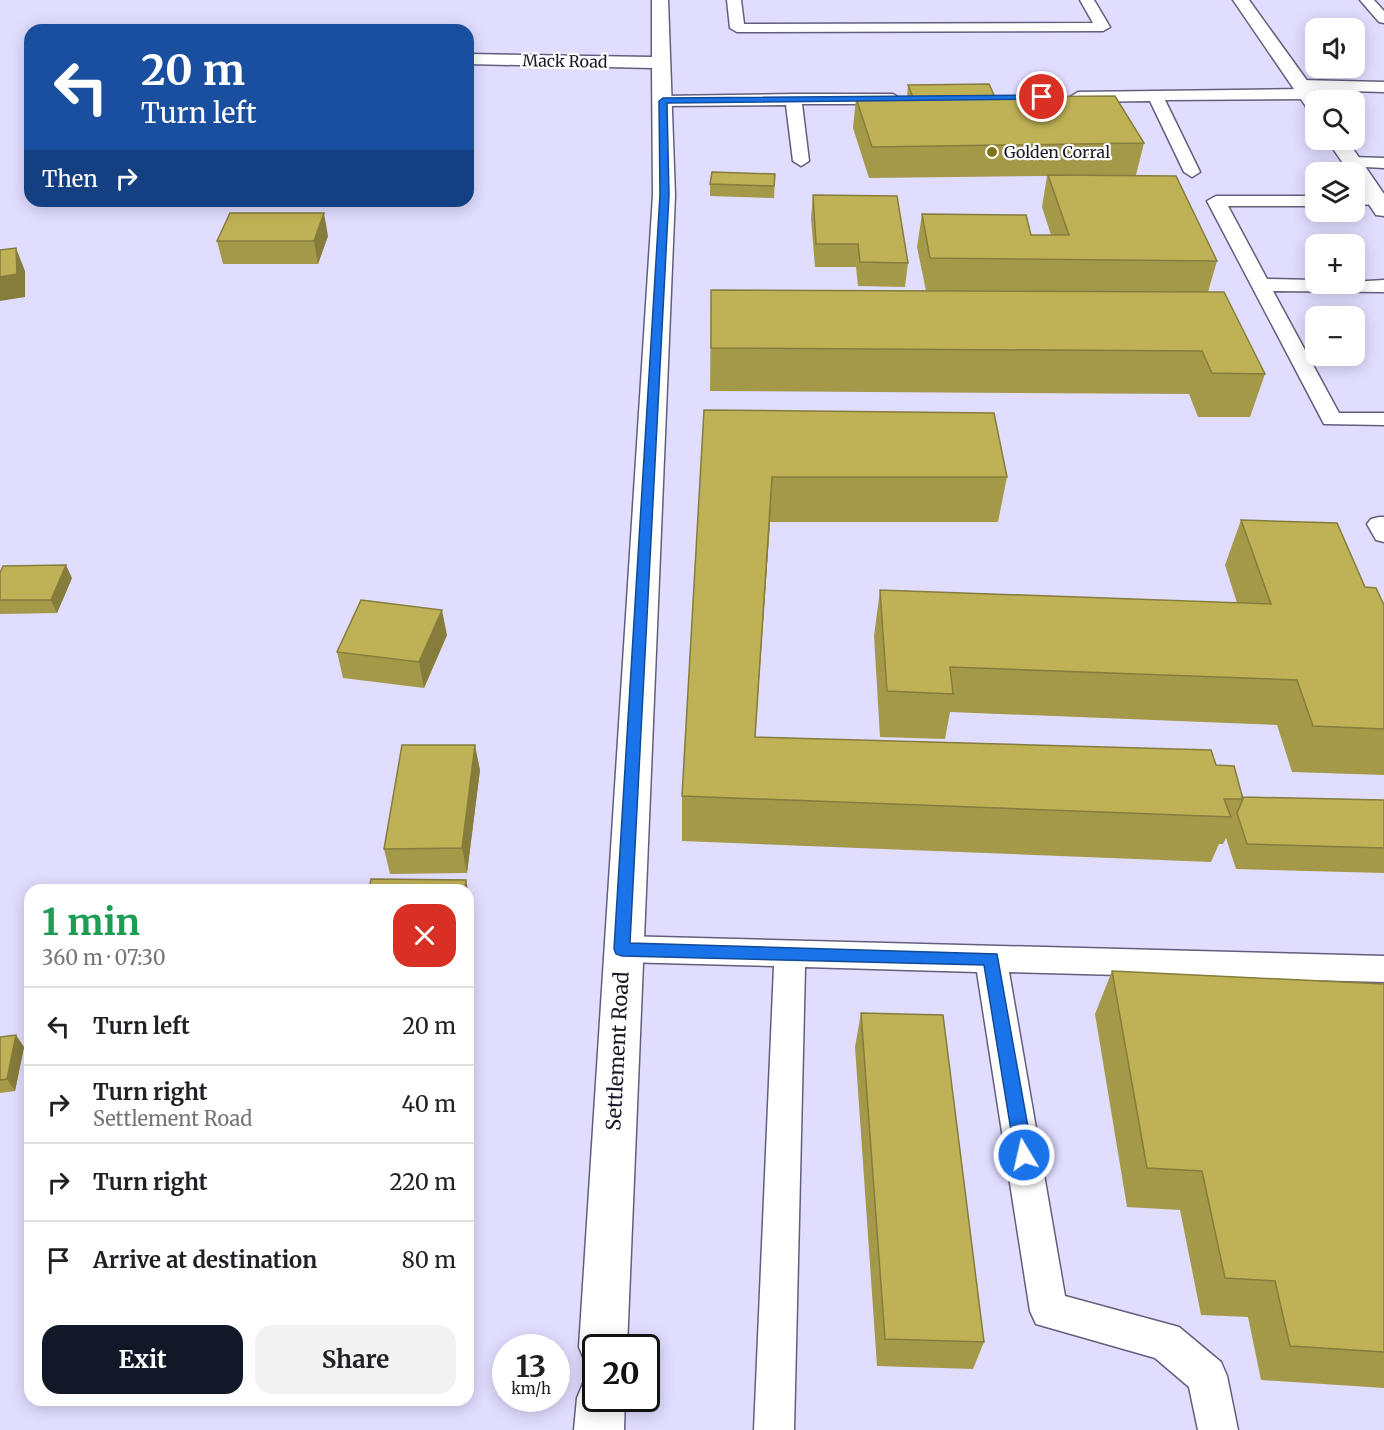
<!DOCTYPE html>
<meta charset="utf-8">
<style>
body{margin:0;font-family:Merriweather,serif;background:#f2f2f2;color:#202124;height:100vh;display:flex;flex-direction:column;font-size:22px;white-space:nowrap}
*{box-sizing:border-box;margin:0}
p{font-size:20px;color:#757577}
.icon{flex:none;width:33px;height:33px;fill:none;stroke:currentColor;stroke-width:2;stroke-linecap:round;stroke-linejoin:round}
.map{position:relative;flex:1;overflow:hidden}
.panel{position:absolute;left:24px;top:884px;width:450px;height:522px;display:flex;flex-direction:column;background:#fff;border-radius:18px;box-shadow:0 3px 15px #0003}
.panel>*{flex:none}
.top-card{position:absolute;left:24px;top:24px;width:450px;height:183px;border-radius:18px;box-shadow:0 3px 15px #0003;background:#1a4fa0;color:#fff;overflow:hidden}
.fabs{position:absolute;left:1305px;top:18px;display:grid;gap:12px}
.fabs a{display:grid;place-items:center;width:60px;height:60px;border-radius:12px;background:#fff;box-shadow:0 3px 15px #0003;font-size:30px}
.speed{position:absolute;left:492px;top:1334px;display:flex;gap:12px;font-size:30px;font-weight:700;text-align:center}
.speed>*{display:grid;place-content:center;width:78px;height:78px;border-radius:50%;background:#fff;box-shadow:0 3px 15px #0003;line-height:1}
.speed small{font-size:15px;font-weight:400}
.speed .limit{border:3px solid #111;border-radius:9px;background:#fff;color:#111}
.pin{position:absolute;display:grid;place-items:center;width:51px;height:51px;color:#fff;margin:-26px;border:3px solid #fff;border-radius:50%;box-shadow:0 2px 6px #0007}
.me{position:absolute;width:66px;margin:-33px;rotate:351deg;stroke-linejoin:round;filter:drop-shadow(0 0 4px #0008)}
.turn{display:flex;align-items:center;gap:21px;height:126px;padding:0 18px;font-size:27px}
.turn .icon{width:78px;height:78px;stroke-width:2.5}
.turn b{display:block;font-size:42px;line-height:51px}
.then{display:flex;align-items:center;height:57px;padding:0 18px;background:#0003;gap:12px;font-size:22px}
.round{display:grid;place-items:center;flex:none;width:63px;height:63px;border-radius:18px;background:#f2f2f2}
.overview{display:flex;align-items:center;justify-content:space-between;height:102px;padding:0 18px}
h1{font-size:36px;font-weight:700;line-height:45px;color:#1e9e55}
.button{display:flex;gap:12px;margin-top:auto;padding:12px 18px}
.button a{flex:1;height:69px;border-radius:18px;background:#111827;color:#fff;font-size:24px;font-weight:700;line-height:69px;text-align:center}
.button a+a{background:#f2f2f2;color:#202124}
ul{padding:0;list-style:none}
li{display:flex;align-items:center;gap:18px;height:78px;padding:0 18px;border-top:2px solid #e0e0e0}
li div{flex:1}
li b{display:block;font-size:22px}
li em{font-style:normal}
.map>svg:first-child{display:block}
</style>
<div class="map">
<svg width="1384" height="1430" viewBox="0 0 1384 1430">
<rect width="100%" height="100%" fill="#e0ddff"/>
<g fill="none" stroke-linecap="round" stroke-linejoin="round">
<g stroke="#625f7d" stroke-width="3">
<path id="service" d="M727,0H741L744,24L1093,23L1080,0H1094L1110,27L1103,31L737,32L730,28Z
M1360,0H1374L1384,11V23L1379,22Z
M1301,80L1384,82V92L1309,90L1315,94L1307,99L1165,100L1200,172L1192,177L1184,172L1150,101L1078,102L1070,97L1078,92L1301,89L1293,85Z
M793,94H893L901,99L893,104H802L809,161L801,166L793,161L786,105L663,106L655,101L663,96Z
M1352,157L1384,158V168L1346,166L1344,162Z
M1354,195L1384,196V204L1354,205Z
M1216,196H1316V206H1228L1267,279L1316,280V284L1384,280V292L1273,291L1339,413H1384V425L1324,424L1207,201Z
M1379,517H1384V542L1376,540L1367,524L1371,519Z
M622,936L1384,956V982L1009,972L1065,1296L1179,1327L1221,1362L1227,1376L1238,1430H1198L1189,1387L1155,1358L1036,1324L1030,1311L977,972L805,967L794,1430H754L774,966L622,962L611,958L606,949L611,940Z"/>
</g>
<g stroke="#625f7d" stroke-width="3">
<path id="minor" d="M652,0H668L675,195L627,1347H596V1368L586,1364L579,1347L653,195L652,68L468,64V54L652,57Z
M596,1376V1398H625L624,1430H574L577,1398L584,1381Z"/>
</g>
<g stroke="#625f7d" stroke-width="3">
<path id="primary" d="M1233,0H1249L1321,100H1316V113L1309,111Z
M1327,140H1347L1384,194V216L1376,215L1354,182V172H1349Z"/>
</g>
<use href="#service" fill="#fff" fill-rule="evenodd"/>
<use href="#minor" fill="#fff" fill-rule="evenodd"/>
<use href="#primary" fill="#fff" fill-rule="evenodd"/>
</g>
<path fill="#a49849" d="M908,85L995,97L1144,143L1136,175H1104L1217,261L1208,292L1265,374L1250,417H1198L1189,394L710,391L711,290L926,291L917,247L922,214L1031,235H1051L1042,207L1047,176L869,178L853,128L856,98L907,97Z
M775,174L774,198L710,196V184Z
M813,195L908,263L905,287L858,286L856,267H815L811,218Z
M328,236L318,264H223L217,241Z
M704,410L1007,477L998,522H770L755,737L1216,765L1242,797L1384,800V873L1236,869L1226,838L1223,844H1219L1211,862L682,841V796Z
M1241,520L1365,587L1384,605V775L1292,772L1277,725L950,712L945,739L880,737L874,636L880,590L1237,603L1225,565Z
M0,573L72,578L57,613L0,614Z
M447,635L424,688L343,678L337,652Z
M480,770L467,873L390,874L384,849Z
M1112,971L1384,984V1388L1261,1380L1248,1317L1201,1315L1180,1210L1127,1207L1095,1014Z
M861,1013L984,1342L973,1369L877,1366L855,1047Z
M0,1037L24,1047L15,1091L0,1093Z"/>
<path fill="#867c3c" d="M324,213L328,236L318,264L314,241Z
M16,248L25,271V297L0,301V277Z
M772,477L770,522L752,782L755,737Z
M66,565L72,578L57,613L51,600Z
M442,610L447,635L424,688L419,662Z
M475,745L480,770L467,873L462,848Z
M466,880L471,904L468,929V890H465Z
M16,1035L24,1047L15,1091L7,1079Z"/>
<path fill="#bfb155" stroke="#867c3c" stroke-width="1.5" d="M989,84L995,97L1115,96L1144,143L872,147L856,98L913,97L908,85Z
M712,172L775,174L774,186L710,184Z
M1048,175L1176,176L1217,261L930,258L922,214L1026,215L1031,235H1069Z
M813,195L897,196L908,263L860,262L858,244H816Z
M230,213H324L314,241H217Z
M16,248L17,274L0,277V250Z
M711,290L1224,292L1265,374L1212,373L1202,351L711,348Z
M704,410L994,413L1007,477H772L755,737L1211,750L1216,765L1234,766L1243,799H1224L1231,817L682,796Z
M1241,520L1337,523L1365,587L1376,588L1384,605V729L1313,726L1297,680L950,667L953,694L887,691L880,590L1271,604Z
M66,565L51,600H0V573L3,566Z
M361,600L442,610L419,662L337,652Z
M402,745H475L462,848L384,849Z
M1242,797L1384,800V848L1247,844L1237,813L1243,799Z
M371,879L466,880L465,890H369Z
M1112,971L1384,984V1352L1290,1346L1275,1281L1225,1278L1202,1171L1147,1168Z
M861,1013L943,1015L984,1342L885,1339Z
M16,1035L7,1079L0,1080V1037Z"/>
<path fill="#1a73e8" stroke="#114b97" stroke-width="1.5" d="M1042,95L1045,99L667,103L669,195L630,943L997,954L1033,1155L1030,1161L1024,1164L1018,1161L1015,1155L984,965L622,956L616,954L614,949L660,195L659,101L663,98Z"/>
<circle fill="#807315" stroke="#fff" stroke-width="2" cx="992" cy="152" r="6"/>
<g text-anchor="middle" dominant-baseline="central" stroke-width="4.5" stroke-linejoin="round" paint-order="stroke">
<g font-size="16" fill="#1b1925" stroke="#fff">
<text transform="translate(565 61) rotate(1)">Mack Road</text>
</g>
<g font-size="16" fill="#1b1925" stroke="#fff" text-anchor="start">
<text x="1004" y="152">Golden Corral</text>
</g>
<g font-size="20" fill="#1b1925" stroke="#fff">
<text transform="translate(617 1051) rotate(-87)">Settlement Road</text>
</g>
</g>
</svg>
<div class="fabs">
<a><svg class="icon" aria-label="sound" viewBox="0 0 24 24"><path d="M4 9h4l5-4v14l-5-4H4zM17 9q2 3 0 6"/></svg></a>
<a><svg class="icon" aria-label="search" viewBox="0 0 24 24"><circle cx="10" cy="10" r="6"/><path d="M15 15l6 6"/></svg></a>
<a><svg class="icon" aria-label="layers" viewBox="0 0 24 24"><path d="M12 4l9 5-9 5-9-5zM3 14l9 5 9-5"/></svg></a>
<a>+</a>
<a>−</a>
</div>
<div class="speed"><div>13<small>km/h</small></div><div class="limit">20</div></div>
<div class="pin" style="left:1042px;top:97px;background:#d93025"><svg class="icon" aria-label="arrive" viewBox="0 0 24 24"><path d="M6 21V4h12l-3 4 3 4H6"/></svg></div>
<svg class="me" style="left:1024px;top:1155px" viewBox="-20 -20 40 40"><circle r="17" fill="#1a73e8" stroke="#fff" stroke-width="3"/><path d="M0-11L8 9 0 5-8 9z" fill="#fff"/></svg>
<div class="top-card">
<div class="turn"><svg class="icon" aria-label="left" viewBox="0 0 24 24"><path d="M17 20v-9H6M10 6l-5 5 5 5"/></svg><div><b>20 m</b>Turn left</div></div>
<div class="then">Then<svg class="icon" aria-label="right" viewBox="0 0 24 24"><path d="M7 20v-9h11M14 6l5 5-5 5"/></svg></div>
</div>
<section class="panel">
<div class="overview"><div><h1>1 min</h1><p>360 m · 07:30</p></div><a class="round" style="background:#d93025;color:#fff"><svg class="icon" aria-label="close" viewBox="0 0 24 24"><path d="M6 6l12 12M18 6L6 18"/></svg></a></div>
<ul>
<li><svg class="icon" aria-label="left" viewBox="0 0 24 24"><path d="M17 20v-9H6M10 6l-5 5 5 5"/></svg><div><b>Turn left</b></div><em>20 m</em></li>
<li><svg class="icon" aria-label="right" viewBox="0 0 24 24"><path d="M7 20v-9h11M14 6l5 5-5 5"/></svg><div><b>Turn right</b><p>Settlement Road</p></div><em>40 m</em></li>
<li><svg class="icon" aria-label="right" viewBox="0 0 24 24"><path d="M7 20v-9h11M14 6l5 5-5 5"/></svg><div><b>Turn right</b></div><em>220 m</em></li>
<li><svg class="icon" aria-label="arrive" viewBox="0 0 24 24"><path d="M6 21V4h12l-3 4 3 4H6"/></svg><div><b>Arrive at destination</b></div><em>80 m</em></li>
</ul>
<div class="button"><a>Exit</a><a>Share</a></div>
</section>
</div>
